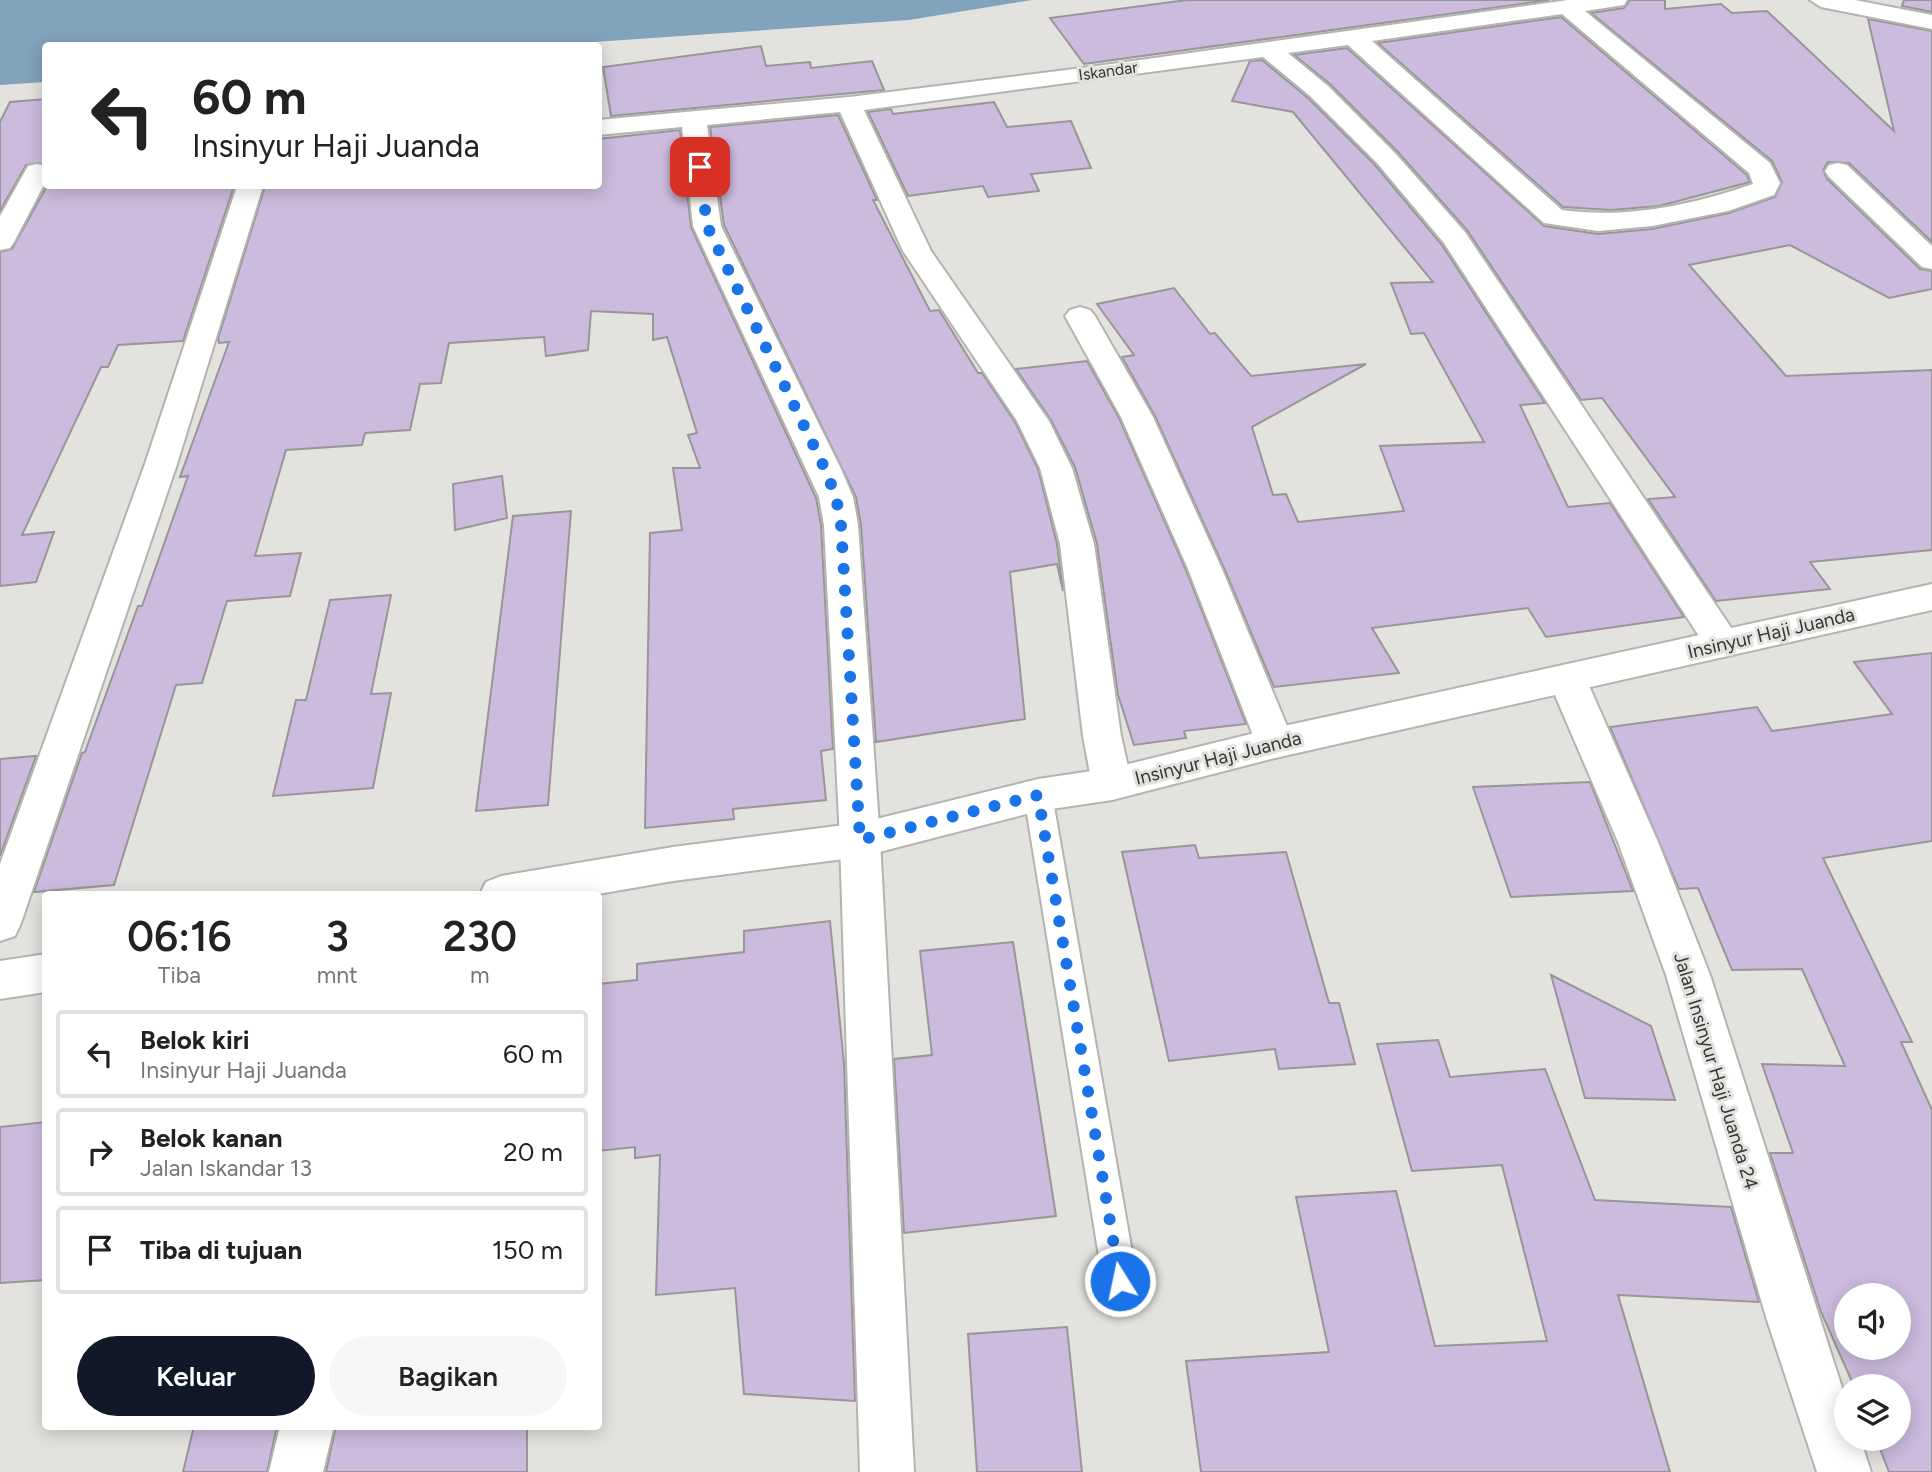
<!DOCTYPE html>
<html lang="id">
<style>
body{margin:0;font-family:Figtree,sans-serif;background:#f6f6f6;color:#222;height:100vh;display:flex;flex-direction:column;font-size:26px;white-space:nowrap}
*{box-sizing:border-box;margin:0}
p{font-size:23px;color:#767676}
.icon{flex:none;width:38px;height:38px;fill:none;stroke:currentColor;stroke-width:2;stroke-linecap:round;stroke-linejoin:round}
.map{position:relative;flex:1;overflow:hidden}
.side{position:absolute;left:42px;top:891px;width:560px;height:539px;display:flex;flex-direction:column;background:#fff;border-radius:7px;box-shadow:0 4px 18px #0003}
.side>*{flex:none}
.hud{position:absolute;left:42px;top:42px;width:560px;height:147px;border-radius:7px;box-shadow:0 4px 18px #0003;background:#fff;color:#222;overflow:hidden}
.tools{position:absolute;left:1834px;top:1283px;display:grid;gap:14px}
.tools a{display:grid;place-items:center;width:77px;height:77px;border-radius:50%;background:#fff;box-shadow:0 4px 18px #0003;font-size:35px}
.pin{position:absolute;display:grid;place-items:center;width:60px;height:60px;color:#fff;margin:-30px;border-radius:14px;box-shadow:0 4px 10px #0006}
.me{position:absolute;width:77px;margin:-38px;rotate:350deg;stroke-linejoin:round;filter:drop-shadow(0 0 5px #0008)}
.turn{display:flex;align-items:center;gap:24px;height:147px;padding:0 35px;font-size:32px}
.turn .icon{width:91px;height:91px;stroke-width:2.5}
.turn b{display:block;font-size:49px;line-height:60px}
.eta{display:flex;justify-content:space-evenly;align-items:center;height:119px;text-align:center}
.eta b{font-size:42px;font-weight:600;line-height:49px}
.button{display:flex;gap:14px;margin-top:auto;padding:14px 35px}
.button a{flex:1;height:80px;border-radius:42px;background:#111827;color:#fff;font-size:28px;font-weight:600;line-height:80px;text-align:center}
.button a+a{background:#f6f6f6;color:#222}
ul{padding:0;list-style:none}
li{display:flex;align-items:center;gap:21px;height:88px;margin:0 14px 10px;padding:0 21px;border:4px solid #e0e0e0;border-radius:7px}
li div{flex:1}
li b{display:block;font-size:26px}
li em{font-style:normal}
.map>svg:first-child{display:block}
</style>
<div class="map">
<svg width="1932" height="1472" viewBox="0 0 1932 1472">
<rect width="100%" height="100%" fill="#e4e2df"/>
<path fill="#82a3bc" d="M0,0H1032L909,20L551,45L46,46L45,82L0,85Z"/>
<path fill="#cdbbdd" stroke="#979699" stroke-width="2" fill-rule="evenodd" d="M1187,0H1549L1084,64L1050,18Z
M1630,0H1665V9L1721,4L1732,13L1767,11L1894,131L1868,19L1932,31V242L1849,163L1828,162L1823,170L1827,179L1920,269L1932,271V289L1889,298L1790,245L1689,265L1786,376L1932,370V550L1810,562L1830,589L1716,601L1648,499L1675,497L1602,398L1581,400L1467,230L1397,151L1330,84L1294,55L1347,48L1544,226L1598,234L1652,229L1729,213L1775,197L1782,182L1772,161L1591,13L1624,8Z
M1904,0H1932V12L1902,6Z
M1561,17L1747,175L1750,182L1659,206L1611,210L1563,207L1378,43Z
M761,46L766,66L810,62L811,68L872,61L884,90L611,116L603,67Z
M1262,60L1308,98L1375,165L1442,245L1545,403L1520,405L1568,507L1610,503L1684,617L1546,637L1528,608L1372,628L1399,673L1274,687L1224,568L1155,416L1122,357L1134,355L1097,304L1174,288L1210,334L1215,333L1251,376L1366,364L1252,427L1273,495L1286,494L1298,522L1404,511L1380,446L1484,442L1424,333L1411,334L1391,283L1433,282L1293,112L1232,101L1250,61Z
M46,99V163L26,165L0,211V122L10,102Z
M994,102L1007,127L1071,121L1091,168L1031,174L1039,191L988,197L983,186L908,196L868,112L891,109L893,114Z
M838,115L877,200H873L930,311L939,310L978,373H982L1015,422L1038,469L1057,544L1063,591L1057,564L1010,572L1025,719L876,742L861,525L856,497L724,225L710,127Z
M680,130L691,227L816,498L821,525L833,749L821,751L826,800L733,809L734,819L645,828L650,533L682,530L673,468H700L688,435L697,433L667,337L653,340V314L591,311L588,350L546,356L544,337L449,343L441,383L420,384L410,430L365,433L362,445L286,450L255,556L301,553L290,596L227,601L202,683L176,685L114,885L34,892L82,753L85,752L138,606H142L188,476L180,477L229,342L219,343L218,339L265,186H598V139Z
M47,186H234L183,341L118,345L108,367H101L22,535L54,532L36,582L0,586V252L12,249Z
M1087,361L1119,418L1186,570L1246,724L1184,731L1186,738L1134,745L1118,695L1097,544L1075,467L1051,420L1016,369Z
M502,476L507,518L455,530L453,484Z
M571,511L548,805L476,811L513,516Z
M391,595L371,694L391,693L373,788L273,796L296,700H306L330,600Z
M1932,653V841L1823,858L1912,1042H1901L1932,1110V1472H1889L1876,1438H1899V1386H1854L1821,1312L1770,1153H1793L1762,1064L1845,1066L1802,969L1732,970L1698,888L1679,889L1610,727L1757,707L1772,731L1892,714L1854,662ZM1846,1295H1899V1348H1846Z
M36,756L0,856V759Z
M1590,782L1633,891L1511,897L1473,787Z
M1195,845L1199,858L1286,852L1329,1003H1339L1355,1064L1279,1069L1275,1049L1169,1061L1122,852Z
M830,921L844,1064L855,1401L744,1394L735,1288L656,1295L660,1155L635,1158V1147L598,1151V984L637,980V964L744,952V931Z
M1013,942L1056,1216L904,1233L894,1059L932,1055L920,951Z
M1551,975L1651,1026L1675,1100L1585,1098Z
M1438,1040L1450,1077L1545,1069L1595,1200L1731,1207L1759,1302L1618,1295L1670,1472H1201L1186,1361L1329,1352L1296,1197L1396,1191L1435,1346L1547,1341L1502,1165L1412,1171L1377,1044Z
M46,1122V1280L0,1283V1127Z
M1067,1327L1082,1472H977L968,1334Z
M194,1426H277L267,1472H183Z
M336,1426H527V1472H326Z"/>
<g fill="none" stroke-linecap="round" stroke-linejoin="round">
<g stroke="#b5b3b0" stroke-width="4">
<path id="service" d="M1038,784L1048,787L1052,795L1137,1281L1132,1293L1120,1298L1108,1293L1103,1281L1024,795L1028,787Z"/>
</g>
<g stroke="#b5b3b0" stroke-width="4">
<path id="minor" d="M1568,0H1627L1624,5L1585,11L1770,163L1780,183L1774,195L1728,211L1652,226L1598,231L1544,223L1348,45L1288,53L1328,86L1395,153L1465,232L1736,635L1741,644L1736,653L1723,657L1710,653L1444,243L1377,163L1310,96L1263,57L864,110L931,251L1049,421L1072,468L1094,544L1121,736L1132,784L1126,795L1112,800L1098,795L1092,784L1083,736L1060,544L1040,468L1017,421L903,251L840,112L707,125L721,226L841,469L853,497L858,525L880,840L914,1472H860L840,840L824,525L819,497L693,226L682,127L598,135V120L849,97L1090,67ZM1562,14L1749,173L1753,184C1692,205 1627,219 1562,210L1372,41Z
M1810,0H1855L1932,15V29L1821,7Z
M1838,163L1847,165L1932,246V269L1922,267L1829,177L1825,171L1829,165Z
M37,164L46,166V181L14,242L10,248L0,250V216L28,166Z
M237,186H263L177,464L21,923L15,936L0,941V864L145,464Z
M1080,307L1090,310L1095,316L1153,417L1222,569L1294,743L1289,754L1275,758L1261,754L1256,743L1188,569L1121,417L1065,316L1070,310Z
M1567,665L1580,669L1586,679L1658,842L1710,975L1846,1400V1438H1860L1871,1472H1817L1766,1317L1666,975L1618,842L1548,679L1554,669Z
M280,1426H334L323,1472H269Z"/>
</g>
<g stroke="#b5b3b0" stroke-width="4">
<path id="tertiary" d="M1932,584V610L1275,758L1112,800L1038,811L860,857L673,881L598,894H480L486,882L501,876L673,847L860,823L1038,779L1112,768L1275,728Z
M46,954V992L0,999V961Z"/>
</g>
<use href="#service" fill="#fff" fill-rule="evenodd"/>
<use href="#minor" fill="#fff" fill-rule="evenodd"/>
<use href="#tertiary" fill="#fff" fill-rule="evenodd"/>
</g>
<g fill="none" stroke-linecap="round" stroke-linejoin="round">
<path stroke="#1a73e8" stroke-width="12" stroke-dasharray="0 21.6" d="M700,167L707,226L825,469L836,497L841,525L860,840L1038,795L1120,1281"/>
</g>
<g text-anchor="middle" dominant-baseline="central" stroke-width="6" stroke-linejoin="round" paint-order="stroke">
<g font-size="16" fill="#373636" stroke="#e4e2df">
<text transform="translate(1108 71) rotate(-8)">Iskandar</text>
</g>
<g font-size="19" fill="#373636" stroke="#e4e2df">
<text transform="translate(1771 633) rotate(-13)">Insinyur Haji Juanda</text>
<text transform="translate(1218 758) rotate(-14)">Insinyur Haji Juanda</text>
<text transform="translate(1716 1071) rotate(73)">Jalan Insinyur Haji Juanda 24</text>
</g>
</g>
</svg>
<div class="tools">
<a><svg class="icon" aria-label="sound" viewBox="0 0 24 24"><path d="M4 9h4l5-4v14l-5-4H4zM17 9q2 3 0 6"/></svg></a>
<a><svg class="icon" aria-label="layers" viewBox="0 0 24 24"><path d="M12 4l9 5-9 5-9-5zM3 14l9 5 9-5"/></svg></a>
</div>
<div class="pin" style="left:700px;top:167px;background:#d93025"><svg class="icon" aria-label="arrive" viewBox="0 0 24 24"><path d="M6 21V4h12l-3 4 3 4H6"/></svg></div>
<svg class="me" style="left:1120px;top:1281px" viewBox="-20 -20 40 40"><circle r="17" fill="#1a73e8" stroke="#fff" stroke-width="3"/><path d="M0-11L8 9 0 5-8 9z" fill="#fff"/></svg>
<div class="hud">
<div class="turn"><svg class="icon" aria-label="left" viewBox="0 0 24 24"><path d="M17 20v-9H6M10 6l-5 5 5 5"/></svg><div><b>60 m</b>Insinyur Haji Juanda</div></div>
</div>
<section class="side">
<div class="eta">
<div><b>06:16</b><p>Tiba</p></div>
<div><b>3</b><p>mnt</p></div>
<div><b>230</b><p>m</p></div>
</div>
<ul>
<li><svg class="icon" aria-label="left" viewBox="0 0 24 24"><path d="M17 20v-9H6M10 6l-5 5 5 5"/></svg><div><b>Belok kiri</b><p>Insinyur Haji Juanda</p></div><em>60 m</em></li>
<li><svg class="icon" aria-label="right" viewBox="0 0 24 24"><path d="M7 20v-9h11M14 6l5 5-5 5"/></svg><div><b>Belok kanan</b><p>Jalan Iskandar 13</p></div><em>20 m</em></li>
<li><svg class="icon" aria-label="arrive" viewBox="0 0 24 24"><path d="M6 21V4h12l-3 4 3 4H6"/></svg><div><b>Tiba di tujuan</b></div><em>150 m</em></li>
</ul>
<div class="button"><a>Keluar</a><a>Bagikan</a></div>
</section>
</div>
